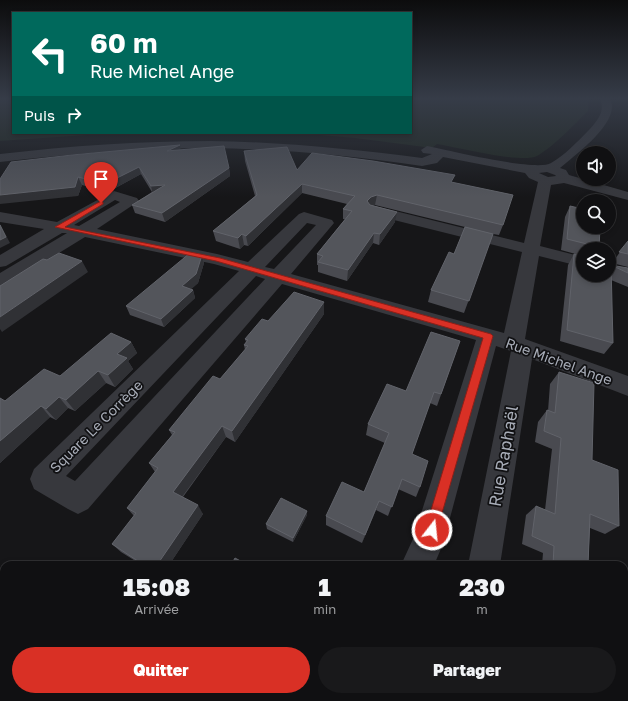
<!DOCTYPE html>
<html lang="fr">
<meta charset="utf-8">
<style>
body{margin:0;font-family:"Golos Text",sans-serif;background:#19191b;color:#f1f3f6;height:100vh;display:flex;flex-direction:column;font-size:15px;white-space:nowrap}
*{box-sizing:border-box;margin:0}
p{font-size:13px;color:#9c9d9f}
.icon{flex:none;width:22px;height:22px;fill:none;stroke:currentColor;stroke-width:2;stroke-linecap:round;stroke-linejoin:round}
.map{position:relative;flex:1;overflow:hidden}
.panel{position:absolute;left:0px;top:561px;width:628px;height:140px;display:flex;flex-direction:column;background:#101012;border-radius:12px 12px 0 0;box-shadow:0 2px 6px #0003,0 0 0 1px #303032}
.panel>*{flex:none}
.banner{position:absolute;left:12px;top:12px;width:400px;height:122px;border-radius:0px;box-shadow:0 2px 6px #0003,0 0 0 1px #303032;background:#00695c;color:#fff;overflow:hidden}
.controls{position:absolute;left:576px;top:146px;display:grid;gap:8px}
.controls a{display:grid;place-items:center;width:40px;height:40px;border-radius:50%;background:#101012;box-shadow:0 2px 6px #0003,0 0 0 1px #303032;font-size:20px}
.pin{position:absolute;display:grid;place-items:center;width:34px;height:34px;color:#fff;margin:-41px -17px;border-radius:50% 50% 50% 0;rotate:-45deg;box-shadow:0 0 4px #0007}
.pin .icon{rotate:45deg}
.me{position:absolute;width:44px;margin:-22px;rotate:16deg;stroke-linejoin:round;filter:drop-shadow(0 0 3px #0008)}
.turn{display:flex;align-items:center;gap:14px;height:84px;padding:0 12px;font-size:18px}
.turn .icon{width:52px;height:52px;stroke-width:2.5}
.turn b{display:block;font-size:28px;line-height:34px}
.then{display:flex;align-items:center;height:38px;padding:0 12px;background:#0003;gap:8px;font-size:15px}
.eta{display:flex;justify-content:space-evenly;align-items:center;height:68px;text-align:center}
.eta b{font-size:24px;font-weight:800;line-height:28px}
.button{display:flex;gap:8px;margin-top:auto;padding:8px 12px}
.button a{flex:1;height:46px;border-radius:24px;background:#d93025;color:#fff;font-size:16px;font-weight:800;line-height:46px;text-align:center}
.button a+a{background:#19191b;color:#f1f3f6}
.map>svg:first-child{display:block}
</style>
<div class="map">
<svg width="628" height="701" viewBox="0 0 628 701">
<rect width="100%" height="100%" fill="#161618"/>
<path fill="#1e261f" d="M0,99H13V133H117L0,141Z
M411,99H588V111C574,125 553,147 537,156C523,164 455,147 437,144L432,148L355,138L295,133H411Z"/>
<g fill="none" stroke-linecap="round" stroke-linejoin="round">
<path fill="#37383d" fill-rule="evenodd" d="M600,99H610C622,121 575,155 560,168L566,170L569,175L628,192V200L564,183L551,185L540,246L583,257V267L539,256L525,339L628,376V396L532,359L500,565H468L511,351L496,346L443,544L434,565H401L413,539L476,340L282,284L88,509L78,514L68,509L34,489L30,479L34,469L239,271L214,264L85,237L7,285L0,287V273L67,233H62L6,266L0,267V255L44,229L0,222V212L57,222L114,191L137,198L139,201L97,229L217,254L248,262L299,214L304,212L332,220L334,223L291,274L504,333L522,252L370,214L367,211L370,208L375,206L524,243L538,182L529,178L525,173L443,157L437,163L422,166C352,156 282,149 211,148C140,148 70,154 0,162V154C70,146 140,141 211,141C282,142 352,149 422,158L432,154L423,153L421,150L427,146C448,150 536,172 551,163C564,156 577,142 588,131C596,122 606,112 600,99ZM547,172L555,175L556,176L548,177L539,173ZM115,200L120,202L79,226L74,225ZM307,223L316,225L274,269L265,267ZM256,276L265,279L75,481L66,476Z"/>
</g>
<path fill="#494a50" d="M181,150L229,168L230,176L165,222L135,213L132,205L152,192L141,174L108,192L82,185L78,196L0,179Z
M244,151L297,170L453,183L503,225L499,235L493,234L464,313L428,302L431,290L454,254L465,227L375,205L372,206L395,222L379,245L373,243L347,281L318,272V265H317V254L345,219H343V209L347,204L302,193L248,246L244,245L240,249L216,241L213,231L255,196L245,161Z
M570,206L599,249H583V256L561,250L565,217Z
M628,241V267L616,264V266L628,273V287L611,280L613,343L604,354L560,341L568,265L574,254L599,278L615,259Z
M202,255L204,263L198,283L191,289L193,290L195,298L164,327L130,315L126,306Z
M324,314L235,442L226,437L183,497L203,514L169,565H142L121,552L112,544L134,516L127,508L155,472L149,463L172,435L169,430L220,379L245,350L244,345L246,342L245,339L268,321Z
M460,341L437,406L430,403L412,454L420,487L416,497L398,489L388,516L376,510L362,543L326,525V516L364,492L385,443L366,435L368,424L406,391Z
M131,342L137,353L128,361L133,369L115,387L106,383L75,411L68,408L56,420L50,417L0,463V398L5,401L60,376Z
M559,372L592,460L619,526L605,534L590,528L588,565H542L543,553L522,544L526,515L536,506L545,510L552,449L535,442L538,422L547,410L548,411L550,384Z
M307,511V515L293,542L267,529L266,524Z
M354,697H397L395,701H358Z
M471,697H554L555,701H471Z"/>
<path fill="#303135" d="M180,145L181,152L167,151Z
M139,167L141,174L108,192L105,184Z
M229,168L230,176L165,222L162,213Z
M78,177L82,185L78,196L0,204V195Z
M302,184V193L248,246L246,236Z
M165,185L153,195L151,186Z
M377,195L375,205L369,207L367,201L371,197Z
M397,212L395,222L379,245L380,234Z
M0,224L10,243L0,248Z
M374,233L373,243L347,281L348,270Z
M242,234L244,245L240,249L238,238Z
M202,255L204,263L198,283L185,295L182,286Z
M82,261L88,272L2,332L0,329V317Z
M193,290L195,298L164,327L161,319Z
M324,302V314L235,442L232,431Z
M131,342L137,353L128,361L133,369L115,387L108,375L117,354Z
M98,371L106,383L75,411L66,400Z
M59,397L68,408L56,420L46,409Z
M41,406L50,417L0,463V441Z
M222,426L226,437L179,501L173,492Z
M379,501L376,510L362,543L365,535Z
M198,505L203,514L169,565H157Z
M307,511V515L293,542V538Z"/>
<path fill="#53555b" stroke="#61636a" d="M180,145L167,151L224,146L229,168L162,213L132,205L165,185L151,186L139,167L105,184L78,177L75,187L0,195V179L11,162L72,155Z
M287,147L297,170L312,153L373,161L455,175L451,182L513,195L503,225L377,195L371,197L367,201L370,205L397,212L380,234L374,233L348,270L318,262L323,256L317,254L352,211L343,209L355,196L302,184L246,236L242,234L238,238L213,231L257,195L244,151Z
M570,206L583,209V227H600L599,249H591V245L567,239Z
M0,225L6,237L0,240Z
M465,227L493,234L469,301L431,290L449,252L454,254Z
M628,241V254L619,252Z
M59,253L82,261L0,317V286L43,259L47,260Z
M190,253L202,255L196,274L182,286L193,290L161,319L126,306Z
M574,254L583,256V275H599V278L601,275H609V265L615,258L616,266L628,268V273L611,265L613,343L567,330Z
M294,292L324,302L232,431L222,426L173,492L198,505L157,565H144L112,544L136,513L127,508L158,468L149,463L175,432L169,430L213,376L220,379L248,346L244,345L248,340L245,339L262,319L268,321Z
M431,332L460,341L441,394L434,392L412,454L428,461L420,487L402,479L392,507L379,501L365,535L326,516L342,482L364,492L389,433L368,424L387,384L406,391Z
M111,333L131,342L117,354L127,358L108,375L98,371L66,400L59,397L46,409L41,406L0,441V398L5,401L44,369L60,376Z
M559,372L594,383L592,460L618,470L619,526L590,514L588,565H553L554,546L532,536L536,506L555,514L561,438L544,431L547,410L555,413Z
M281,498L307,511L293,538L266,524Z
M235,558L248,565H231Z
M279,562L285,565H277Z
M357,697H397L395,701H361Z
M481,697H554L555,701H481Z"/>
<linearGradient id="sky" x2="0" y2="1"><stop stop-color="#0c0c0d"/><stop offset="0.5" stop-color="#363c48"/><stop offset="1" stop-color="#363c48" stop-opacity="0"/></linearGradient>
<rect width="628" height="197" fill="url(#sky)"/>
<path fill="#d93025" stroke="#8d1f18" d="M101,201L103,202V204L65,227L220,258L491,334L493,336L436,534L432,536L427,534L425,530L483,338L216,261L55,227Z"/>
<g text-anchor="middle" dominant-baseline="central" stroke-width="3.5" stroke-linejoin="round" paint-order="stroke">
<g font-size="14" fill="#a8adb8" stroke="#111113">
<text transform="translate(559 361) rotate(20)">Rue Michel Ange</text>
<text transform="translate(96 426) rotate(-45)">Square Le Corrège</text>
</g>
<g font-size="17" fill="#a8adb8" stroke="#111113">
<text transform="translate(503 456) rotate(-80)">Rue Raphaël</text>
</g>
</g>
</svg>
<div class="controls">
<a><svg class="icon" aria-label="sound" viewBox="0 0 24 24"><path d="M4 9h4l5-4v14l-5-4H4zM17 9q2 3 0 6"/></svg></a>
<a><svg class="icon" aria-label="search" viewBox="0 0 24 24"><circle cx="10" cy="10" r="6"/><path d="M15 15l6 6"/></svg></a>
<a><svg class="icon" aria-label="layers" viewBox="0 0 24 24"><path d="M12 4l9 5-9 5-9-5zM3 14l9 5 9-5"/></svg></a>
</div>
<div class="pin" style="left:101px;top:203px;background:#d93025"><svg class="icon" aria-label="arrive" viewBox="0 0 24 24"><path d="M6 21V4h12l-3 4 3 4H6"/></svg></div>
<svg class="me" style="left:432px;top:530px" viewBox="-20 -20 40 40"><circle r="17" fill="#d93025" stroke="#fff" stroke-width="3"/><path d="M0-11L8 9 0 5-8 9z" fill="#fff"/></svg>
<div class="banner">
<div class="turn"><svg class="icon" aria-label="left" viewBox="0 0 24 24"><path d="M17 20v-9H6M10 6l-5 5 5 5"/></svg><div><b>60 m</b>Rue Michel Ange</div></div>
<div class="then">Puis<svg class="icon" aria-label="right" viewBox="0 0 24 24"><path d="M7 20v-9h11M14 6l5 5-5 5"/></svg></div>
</div>
<section class="panel">
<div class="eta">
<div><b>15:08</b><p>Arrivée</p></div>
<div><b>1</b><p>min</p></div>
<div><b>230</b><p>m</p></div>
</div>
<div class="button"><a>Quitter</a><a>Partager</a></div>
</section>
</div>
